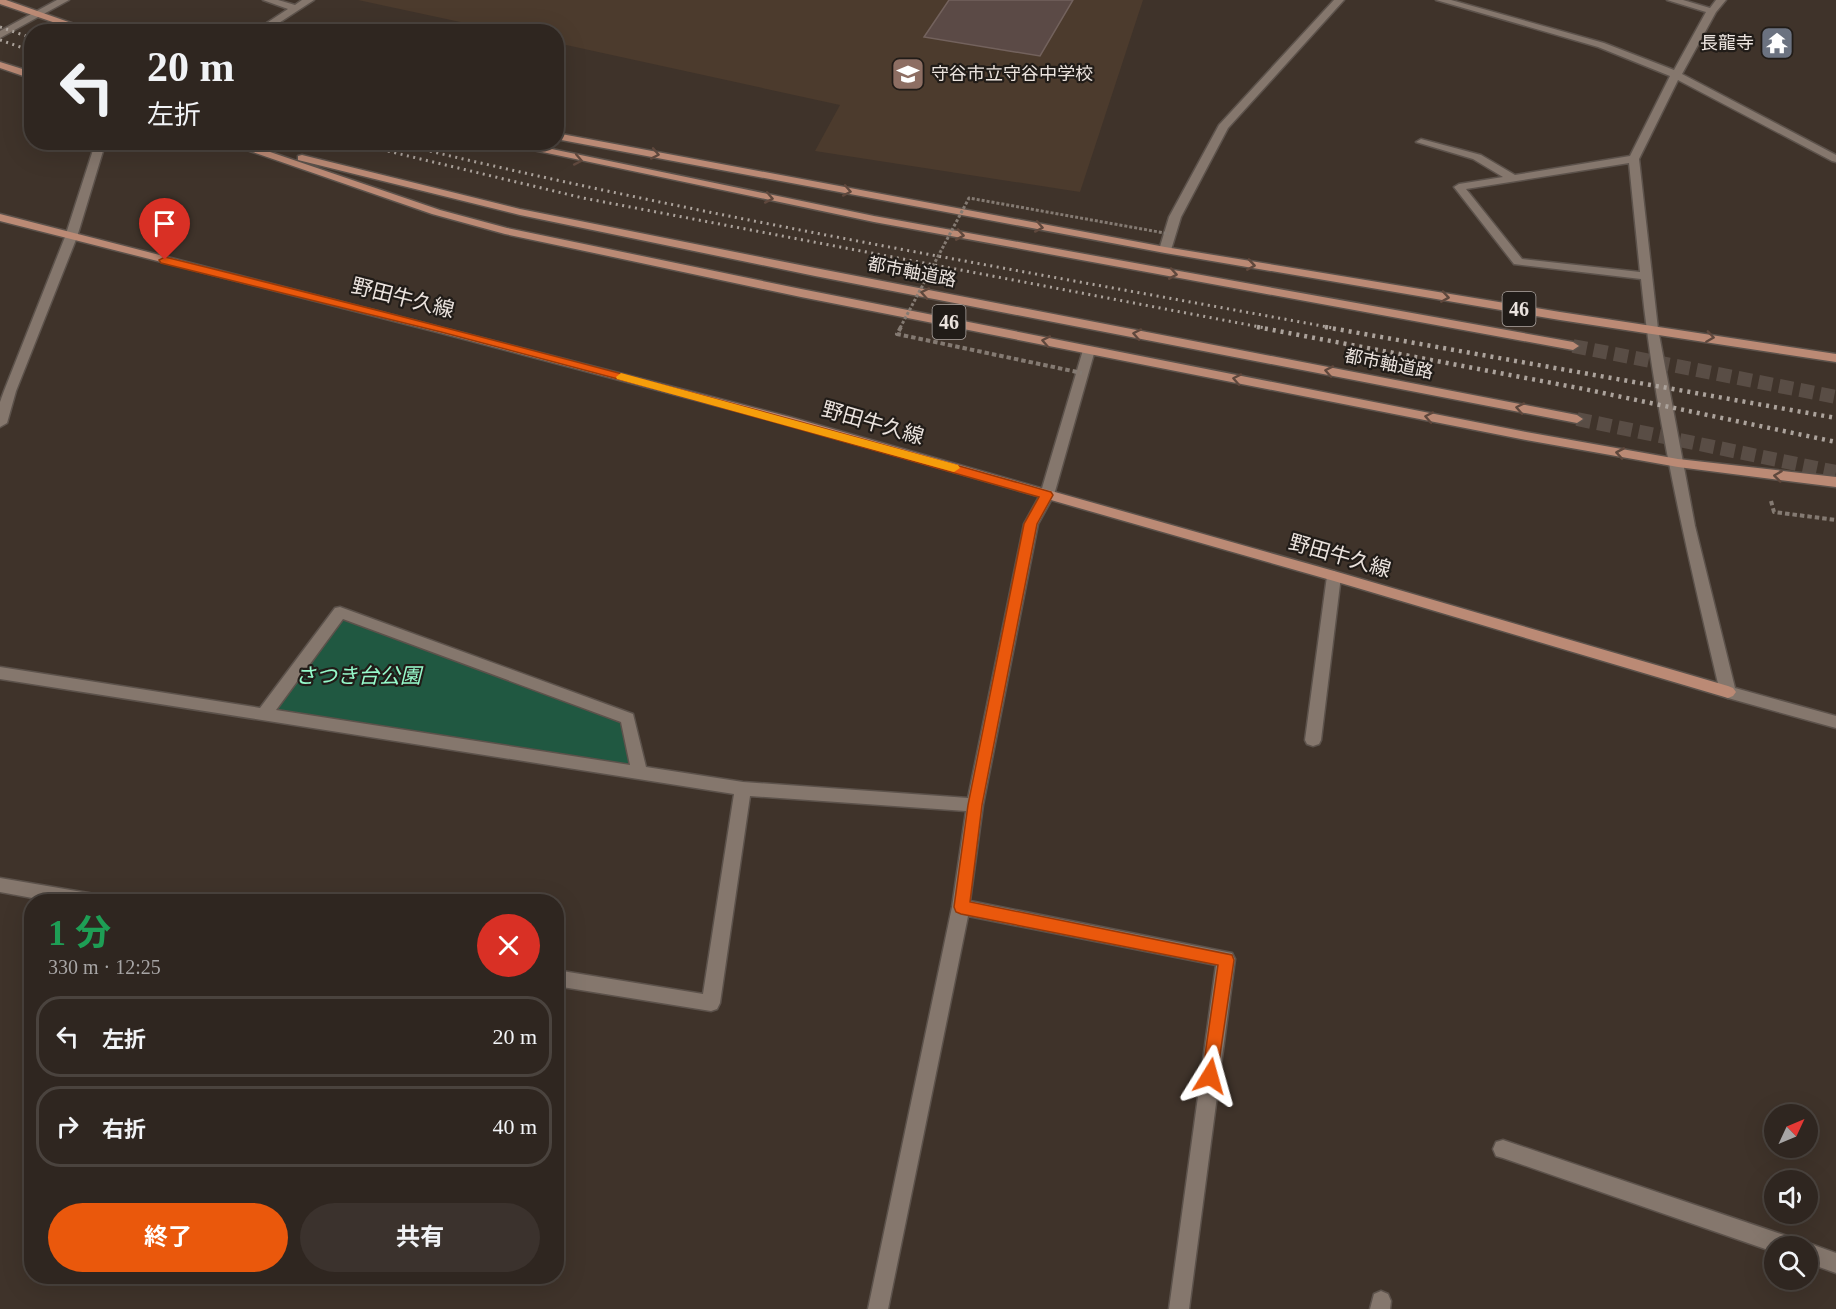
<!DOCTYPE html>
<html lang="ja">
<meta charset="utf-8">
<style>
body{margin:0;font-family:"Times New Roman","Noto Sans JP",serif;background:#3b322d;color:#f1f3f6;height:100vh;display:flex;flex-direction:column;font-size:22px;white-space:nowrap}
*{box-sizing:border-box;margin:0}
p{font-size:20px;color:#a7a5a5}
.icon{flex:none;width:33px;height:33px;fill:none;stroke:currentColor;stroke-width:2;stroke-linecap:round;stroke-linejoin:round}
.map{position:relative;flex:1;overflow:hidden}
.details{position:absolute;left:24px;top:894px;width:540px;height:390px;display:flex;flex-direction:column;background:#2f2620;border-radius:24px;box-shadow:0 6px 24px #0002,0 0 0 2px #4a433e}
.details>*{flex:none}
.top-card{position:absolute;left:24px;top:24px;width:540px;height:126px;border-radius:24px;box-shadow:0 6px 24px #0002,0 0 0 2px #4a433e;background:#2f2620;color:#f1f3f6;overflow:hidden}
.needle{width:39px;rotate:46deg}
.buttons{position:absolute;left:1764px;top:1104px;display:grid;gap:12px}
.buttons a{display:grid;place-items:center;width:54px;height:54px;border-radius:50%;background:#2f2620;box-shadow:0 6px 24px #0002,0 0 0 2px #4a433e;font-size:30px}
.pin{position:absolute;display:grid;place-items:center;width:51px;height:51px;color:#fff;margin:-62px -26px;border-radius:50% 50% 50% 0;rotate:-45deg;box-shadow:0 0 6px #0007}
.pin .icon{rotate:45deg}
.me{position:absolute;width:66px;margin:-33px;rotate:8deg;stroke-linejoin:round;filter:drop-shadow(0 0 4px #0008)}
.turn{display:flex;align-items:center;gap:21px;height:126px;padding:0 24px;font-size:27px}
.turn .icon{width:78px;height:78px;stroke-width:2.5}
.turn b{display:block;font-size:42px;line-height:51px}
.round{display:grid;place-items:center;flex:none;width:63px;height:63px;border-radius:32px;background:#3b322d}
.summary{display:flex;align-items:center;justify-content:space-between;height:102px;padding:0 24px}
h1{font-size:36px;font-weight:700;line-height:45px;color:#1e9e55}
.primary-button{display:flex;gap:12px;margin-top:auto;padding:12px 24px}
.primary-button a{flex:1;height:69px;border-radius:36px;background:#ea580c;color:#fff;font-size:24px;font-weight:700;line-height:69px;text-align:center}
.primary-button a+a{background:#3b322d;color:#f1f3f6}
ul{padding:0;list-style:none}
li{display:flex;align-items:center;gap:18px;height:81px;margin:0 12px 9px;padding:0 12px;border:3px solid #4a433e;border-radius:24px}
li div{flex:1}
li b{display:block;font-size:22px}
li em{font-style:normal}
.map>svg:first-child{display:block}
</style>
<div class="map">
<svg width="1836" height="1309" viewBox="0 0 1836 1309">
<rect width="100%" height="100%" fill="#3f332a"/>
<path fill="#4c3b2d" d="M358,0H1143L1080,192L815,151L840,105L557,43L556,32L502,31Z"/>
<path fill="#205841" d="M340,612L628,718L639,772L264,714Z"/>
<path fill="#5b4a46" stroke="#73625d" stroke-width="1.5" d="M949,0H1073L1040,56L924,37Z"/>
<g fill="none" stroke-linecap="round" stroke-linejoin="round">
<path stroke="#594d45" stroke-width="14" stroke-dasharray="14 7" stroke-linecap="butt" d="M1573,346L1836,397
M1577,419L1836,472"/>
<g stroke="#5c524b" stroke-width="3">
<path id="minor" d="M57,0H69L0,38V31Z
M263,0H278L295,5L302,0H314L265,32H253L288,9Z
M1334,0H1344L1228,128L1181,217L1171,250L1169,252H1161L1159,250L1169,217L1219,125Z
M1436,0H1451L1604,43L1674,70L1706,12L1667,0H1683L1710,8L1716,0H1726L1716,12L1682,74L1836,155V162L1832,161L1678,80L1639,159L1658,329L1695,526L1735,688L1836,716V728L1728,698L1723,696L1720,692C1688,556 1655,419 1641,279L1514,264L1454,187L1459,184L1503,177L1473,159L1416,142L1421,139L1481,155L1515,175L1630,156L1670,76L1598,47ZM1629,163L1640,272L1522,259L1466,189Z
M101,142H113L103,151L77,237L16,391L7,423L0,427V402L4,391L65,237L93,150Z
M1089,346L1095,350L1054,495L1038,524L983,805L970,901L1232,953L1235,959L1189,1309H1169L1216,965L968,916L888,1309H868L952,907L966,811L750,796L720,1003L717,1009L711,1011L556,986V970L703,994L734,794L0,679V667L260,708L335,608L340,607L633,714L646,767L743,782L968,798L1024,524L1040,495L1083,350ZM343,619L621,722L630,765L276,710Z
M1334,571L1341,576L1321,740L1319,744L1313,746L1307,744L1305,740L1327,576Z
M0,878L100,895L106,897L108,902H54L0,892Z
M1503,1140L1787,1236L1794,1239L1797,1246H1774V1252L1503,1158L1496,1156L1493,1149L1496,1142Z
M1808,1243L1836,1253V1273L1808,1263V1246H1801Z
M1381,1291L1388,1294L1391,1301L1390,1309H1370L1374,1294Z"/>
</g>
<g stroke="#5c524b" stroke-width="3">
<path id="major" d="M0,0H6L97,32H82L0,4Z
M0,62L32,72V79L0,68Z
M556,133L1165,247L1560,312L1836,354V362L1560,320L1165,253L556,139Z
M224,142H241L440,210L507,228L801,289L1526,432L1678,459L1836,477V487L1678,467L1526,440L801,297L505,234L432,214Z
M495,142H518L874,216L1573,342L1579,346L1573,350L874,222Z
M302,155L520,209L815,268L1577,415L1583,419L1577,423L815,276L520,215L298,160V156Z
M0,214L790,417L1334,571L1728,686L1733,688L1736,692L1733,696L1728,698L1334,581L782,423L441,333L0,221Z"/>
</g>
<path stroke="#847a72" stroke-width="4" stroke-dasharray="4.5 3" stroke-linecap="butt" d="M1771,501L1774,512L1836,520"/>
<use href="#minor" fill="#85776d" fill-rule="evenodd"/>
<use href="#major" fill="#bb8a75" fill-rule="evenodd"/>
<path stroke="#aca39c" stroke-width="3" stroke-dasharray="2 4.5" stroke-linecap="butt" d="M0,27L32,38
M0,40L32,51
M350,142L583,198L1265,328
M392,142C703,218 1019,270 1333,328"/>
<path stroke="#aca39c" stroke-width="4.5" stroke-dasharray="3 5" stroke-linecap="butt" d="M1257,327L1584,389L1836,442
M1325,327L1836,418"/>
<path stroke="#847a72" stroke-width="3" stroke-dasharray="3 2" stroke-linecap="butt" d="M900,328L969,198L1170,234"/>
<path stroke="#847a72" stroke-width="4" stroke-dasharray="4.5 3" stroke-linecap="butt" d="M901,327L897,334L1082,373"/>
</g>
<defs><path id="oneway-chevron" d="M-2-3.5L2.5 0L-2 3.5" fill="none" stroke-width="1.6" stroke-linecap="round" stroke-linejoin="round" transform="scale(1.5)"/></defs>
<g stroke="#5f483d">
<use href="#oneway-chevron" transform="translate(655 154) rotate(11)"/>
<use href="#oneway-chevron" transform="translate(578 160) rotate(11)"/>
<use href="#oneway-chevron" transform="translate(847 191) rotate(11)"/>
<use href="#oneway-chevron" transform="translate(769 198) rotate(11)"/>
<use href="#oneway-chevron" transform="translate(1039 227) rotate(11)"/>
<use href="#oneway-chevron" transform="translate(960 235) rotate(10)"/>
<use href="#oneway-chevron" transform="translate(1251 265) rotate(9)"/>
<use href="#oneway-chevron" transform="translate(1173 274) rotate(10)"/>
<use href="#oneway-chevron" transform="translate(925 293) rotate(-169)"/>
<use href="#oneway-chevron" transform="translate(1445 297) rotate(9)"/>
<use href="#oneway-chevron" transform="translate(1137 334) rotate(-169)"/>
<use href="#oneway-chevron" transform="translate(1710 337) rotate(8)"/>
<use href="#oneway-chevron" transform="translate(1046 341) rotate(-169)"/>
<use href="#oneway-chevron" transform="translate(1329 371) rotate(-169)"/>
<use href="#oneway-chevron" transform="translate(1237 379) rotate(-169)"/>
<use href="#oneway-chevron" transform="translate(1520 408) rotate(-169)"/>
<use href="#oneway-chevron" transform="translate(1429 417) rotate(-169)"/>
<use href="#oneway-chevron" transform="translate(1620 453) rotate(-170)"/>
<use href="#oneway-chevron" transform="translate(1778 476) rotate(-173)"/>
</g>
<path fill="#ea580c" stroke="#983908" stroke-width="1.5" d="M165,257C461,330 757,408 1051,492L1053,495L1037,524L982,805L970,902L1232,955L1234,960L1216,1082L1210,1084L1205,1082L1202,1076L1218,965L961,914L956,912L954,907L968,805L1024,524L1039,497L667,392L441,332L161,263L159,260Z"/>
<path fill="#f59e0b" d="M621,373L958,465L960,468L954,472L617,379L616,377Z"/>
<defs>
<g id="temple-square" transform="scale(1.725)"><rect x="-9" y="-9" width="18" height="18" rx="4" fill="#6b7280" stroke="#211c18"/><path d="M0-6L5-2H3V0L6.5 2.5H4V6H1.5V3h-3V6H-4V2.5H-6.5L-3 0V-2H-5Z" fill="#fff"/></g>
<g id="school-square" transform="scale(1.725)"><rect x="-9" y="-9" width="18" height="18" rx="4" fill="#8d6e63" stroke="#211c18"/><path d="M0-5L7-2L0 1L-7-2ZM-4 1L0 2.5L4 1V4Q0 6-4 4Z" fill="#fff"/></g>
</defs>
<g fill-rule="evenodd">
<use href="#temple-square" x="1777" y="43"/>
<use href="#school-square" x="908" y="74"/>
</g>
<g text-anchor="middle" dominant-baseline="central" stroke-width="4.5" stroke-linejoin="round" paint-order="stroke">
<g font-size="18" fill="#ebe3de" stroke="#211c18" text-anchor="end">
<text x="1754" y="43">長龍寺</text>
<text x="931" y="74" text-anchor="start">守谷市立守谷中学校</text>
</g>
<g font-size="18" fill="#ebe3de" stroke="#211c18">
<text transform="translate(912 272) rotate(11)">都市軸道路</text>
<text transform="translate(1389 364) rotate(11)">都市軸道路</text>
</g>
<g fill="#211c18" stroke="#aea7a3" stroke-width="1.5">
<rect x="1502.5" y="292" width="33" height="34" rx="4.5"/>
<rect x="932.5" y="305" width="33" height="34" rx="4.5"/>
</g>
<g font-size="20" font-weight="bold" fill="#ebe3de">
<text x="1519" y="309">46</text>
<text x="949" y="322">46</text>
</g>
<g font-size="21" fill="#ebe3de" stroke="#211c18">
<text transform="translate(403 298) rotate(14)">野田牛久線</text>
<text transform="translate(873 423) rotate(16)">野田牛久線</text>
<text transform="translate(1340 556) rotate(16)">野田牛久線</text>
</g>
<g font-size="21" font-style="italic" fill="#96facb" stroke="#211c18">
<text x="358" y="676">さつき台公園</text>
</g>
</g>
</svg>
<div class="buttons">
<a><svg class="needle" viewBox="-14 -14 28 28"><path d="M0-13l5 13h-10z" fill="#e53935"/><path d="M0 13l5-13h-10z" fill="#a7a5a5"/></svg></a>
<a><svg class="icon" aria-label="sound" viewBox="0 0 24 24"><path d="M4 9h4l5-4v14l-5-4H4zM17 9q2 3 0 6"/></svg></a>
<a><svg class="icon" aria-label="search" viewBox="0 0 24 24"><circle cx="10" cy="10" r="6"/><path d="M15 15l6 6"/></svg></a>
</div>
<div class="pin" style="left:165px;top:260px;background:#d93025"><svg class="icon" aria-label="arrive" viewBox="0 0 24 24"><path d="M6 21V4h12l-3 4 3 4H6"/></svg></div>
<svg class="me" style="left:1210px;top:1076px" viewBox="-20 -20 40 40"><path d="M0-17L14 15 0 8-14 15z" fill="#ea580c" stroke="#fff" stroke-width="4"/></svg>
<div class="top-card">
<div class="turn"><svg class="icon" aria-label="left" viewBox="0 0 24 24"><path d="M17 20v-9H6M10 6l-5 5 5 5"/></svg><div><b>20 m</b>左折</div></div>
</div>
<section class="details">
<div class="summary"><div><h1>1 分</h1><p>330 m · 12:25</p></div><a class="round" style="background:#d93025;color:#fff"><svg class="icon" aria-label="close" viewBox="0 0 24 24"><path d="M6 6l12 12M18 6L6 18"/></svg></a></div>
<ul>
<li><svg class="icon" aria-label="left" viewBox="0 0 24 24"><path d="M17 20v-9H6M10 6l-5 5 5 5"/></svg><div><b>左折</b></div><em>20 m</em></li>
<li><svg class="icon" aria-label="right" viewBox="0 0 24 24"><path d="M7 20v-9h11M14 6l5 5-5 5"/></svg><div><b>右折</b></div><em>40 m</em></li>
</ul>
<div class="primary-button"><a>終了</a><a>共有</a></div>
</section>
</div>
